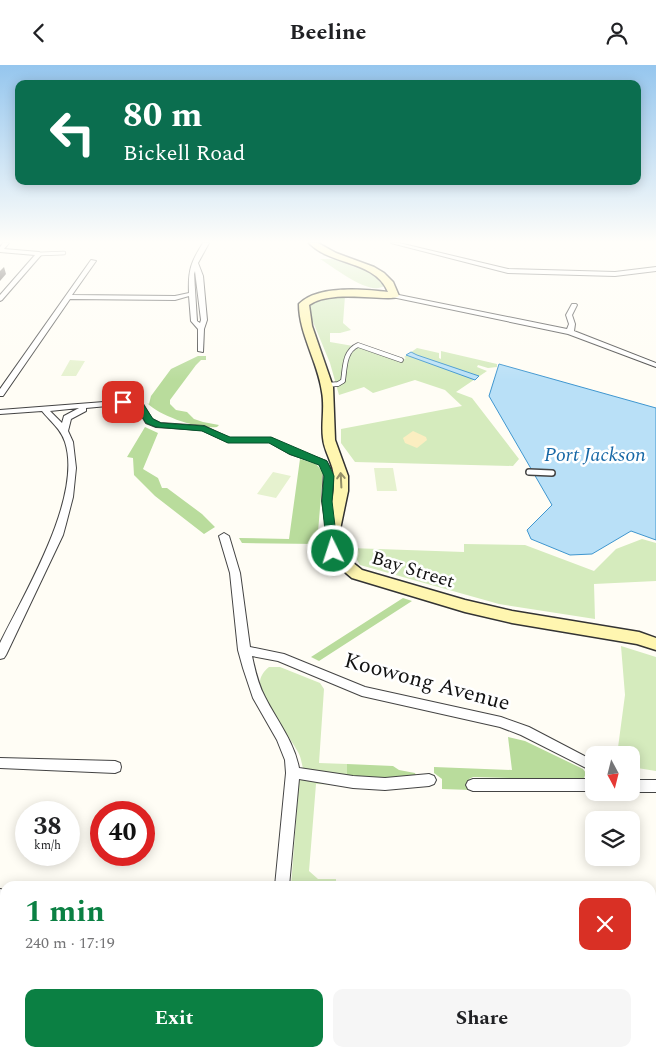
<!DOCTYPE html>
<meta charset="utf-8">
<style>
body{margin:0;font-family:Spectral,serif;background:#f6f6f6;color:#202124;height:100vh;display:flex;flex-direction:column;font-size:19px;white-space:nowrap}
*{box-sizing:border-box;margin:0}
p{font-size:16px;color:#757577}
.icon{flex:none;width:28px;height:28px;fill:none;stroke:currentColor;stroke-width:2;stroke-linecap:round;stroke-linejoin:round}
.map{position:relative;flex:1;overflow:hidden}
.panel{position:absolute;left:0px;top:816px;width:656px;height:176px;display:flex;flex-direction:column;background:#fff;border-radius:15px 15px 0 0;box-shadow:0 2px 12px #0003}
.panel>*{flex:none}
.hud{position:absolute;left:15px;top:15px;width:626px;height:105px;border-radius:10px;box-shadow:0 2px 12px #0003;background:#0b6e4f;color:#fff;overflow:hidden}
.needle{width:32px;rotate:173deg}
.controls{position:absolute;left:585px;top:681px;display:grid;gap:10px}
.controls a{display:grid;place-items:center;width:55px;height:55px;border-radius:10px;background:#fff;box-shadow:0 2px 12px #0003;font-size:25px}
.speed{position:absolute;left:15px;top:736px;display:flex;gap:10px;font-size:25px;font-weight:700;text-align:center}
.speed>*{display:grid;place-content:center;width:65px;height:65px;border-radius:50%;background:#fff;box-shadow:0 2px 12px #0003;line-height:1}
.speed small{font-size:12px;font-weight:400}
.speed .limit{border:8px solid #d22;background:#fff;color:#111}
.pin{position:absolute;display:grid;place-items:center;width:42px;height:42px;color:#fff;margin:-21px;border-radius:10px;box-shadow:0 2px 8px #0006}
.me{position:absolute;width:55px;margin:-28px;rotate:356deg;stroke-linejoin:round;filter:drop-shadow(0 0 4px #0008)}
.turn{display:flex;align-items:center;gap:18px;height:105px;padding:0 25px;font-size:22px}
.turn .icon{width:65px;height:65px;stroke-width:2.5}
.turn b{display:block;font-size:35px;line-height:42px}
.round{display:grid;place-items:center;flex:none;width:52px;height:52px;border-radius:10px;background:#f6f6f6}
.summary{display:flex;align-items:center;justify-content:space-between;height:85px;padding:0 25px}
h1{font-size:30px;font-weight:700;line-height:38px;color:#0b8043}
.cta{display:flex;gap:10px;margin-top:auto;padding:10px 25px}
.cta a{flex:1;height:58px;border-radius:10px;background:#0b8043;color:#fff;font-size:20px;font-weight:700;line-height:58px;text-align:center}
.cta a+a{background:#f6f6f6;color:#202124}
header{display:flex;justify-content:space-between;align-items:center;height:65px;padding:0 25px;background:#fff;font-size:22px;font-weight:700}
.map>svg:first-child{display:block}
</style>
<header><svg class="icon" aria-label="back" viewBox="0 0 24 24"><path d="M15 5l-7 7 7 7"/></svg>Beeline<svg class="icon" aria-label="person" viewBox="0 0 24 24"><circle cx="12" cy="8" r="4"/><path d="M4 21q1-7 8-7t8 7"/></svg></header>
<div class="map">
<svg width="656" height="992" viewBox="0 0 656 992">
<rect width="100%" height="100%" fill="#fffdf5"/>
<path fill="#d5ebbd" d="M320,194H340L354,202L369,206L384,221C369,231 335,203 320,194Z
M345,231L343,258L351,265L340,268H330V277L359,282L401,296L406,293L404,292L417,283L439,288V293L441,294V286L497,299V302L488,303L478,300L477,302L487,306L456,327L472,333L519,394L513,401L355,397L341,378V364L462,341L445,325L415,315L373,328L364,322L339,330L330,298L311,252L309,240L324,233Z
M642,474L656,478V516L594,519L595,554L499,539L360,500L350,483L464,487V479L525,480L594,506L616,484Z
M621,581L656,592V706L631,702V690H617L625,630Z
M269,602H280L320,618L324,624L319,698L347,699V712L390,722L316,719L309,806L318,814H336V821H291L299,716L307,712C301,704 303,696 298,687C290,672 260,633 260,618C260,611 264,606 269,602Z"/>
<path fill="#b9dc9c" d="M198,291H206V295H201L196,300L170,335V339L176,345L187,347L194,354L203,357L219,360L217,362C197,364 160,351 147,338L149,339L151,331L171,304Z
M145,362L158,368L143,404L158,413L162,423H167L202,449L215,462L204,469L155,431L134,410L133,393L127,392Z
M300,394L316,399L323,407L317,479L242,478L239,473L289,474Z
M403,533L412,536L319,596L311,592Z
M508,672L525,676L583,704L586,708L584,713L580,715L473,712L469,714L471,725L442,724V714L434,708V702L512,705Z
M347,699L393,701L399,705L415,708L417,713L389,716L347,712Z"/>
<path fill="#fbeec1" d="M413,366L426,372L427,375L417,383L405,378L403,373Z"/>
<path fill="#e6f2cf" d="M70,295L85,296L76,311H61Z
M374,403H393L397,426H377Z
M273,407L291,411L276,433L257,429Z"/>
<path fill="#b9e0f7" stroke="#3f96cf" d="M411,287L417,290L479,311L475,315L406,290Z
M499,299L656,343V475L631,466L592,489L570,490L531,474L527,465L552,440L489,331Z"/>
<g fill="none" stroke-linecap="round" stroke-linejoin="round">
<g stroke="#444" stroke-width="4.5">
<path id="lane-far2" d="M39,189L64,188"/>
</g>
<g stroke="#444" stroke-width="5.5">
<path id="lane-far1" d="M327,320L338,319L343,316C345,303 344,286 358,280L401,295"/>
</g>
<g stroke="#444" stroke-width="8">
<path id="lane" d="M529,407L552,408"/>
</g>
<g stroke="#444" stroke-width="2">
<path id="street" d="M3,178H9L4,184L39,187L42,189L2,235L0,236V230L35,190L0,187V182Z
M203,178H209L198,198L203,211L207,255L204,264L203,287L198,286V264L191,256L189,231L175,235L70,234L3,331H0V324L91,195L96,196L72,230L175,231L189,228C188,205 191,197 203,178ZM195,206L201,255L200,258L197,256L194,209Z
M391,178H399L508,204L615,207L656,202V206L615,211L508,208Z
M394,229L567,264L569,259L566,250L572,239H576L577,240L572,250L575,259L574,266L656,298V302L568,269L392,232L391,231Z
M130,335L143,339L152,354L160,358L204,361L229,373H271L296,385L326,396L332,406V436L336,462L331,465L326,462L322,436L324,406L320,400L315,397L290,389L269,377H228L202,365L156,362L146,358L137,343L129,339L86,343V346L71,354L68,366L73,377L76,403L73,432L66,459L63,470L6,590L4,593L0,594V578C24,529 83,432 65,377C61,364 50,356 42,346L0,349V345ZM79,343L64,351L62,358L50,346Z
M224,468L229,471L240,508L250,582L284,589L365,622L501,652L529,662L594,696V707L521,670L500,662L362,631L278,596L252,591C255,605 258,619 265,632C277,656 294,676 299,703L353,711L385,713L429,709L434,711L436,715L434,719L429,721L385,725L353,723L299,714L289,821H275L286,708L285,695L277,675L253,633L243,603L238,585L230,508L219,471Z
M0,693L115,696L120,698L121,702L120,706L115,708L0,703Z
M473,714H594V726H473L468,724L466,720L468,716Z
M631,715H656V727H631Z
M0,824L5,825V839L0,838Z
M651,935H656V951H651Z
M633,988H650L652,992H634Z"/>
</g>
<g stroke="#333" stroke-width="3">
<path id="secondary" d="M309,178H318L336,188L374,202L384,208L393,217L399,231C390,238 333,223 309,240L312,261L333,322L335,375L348,411V426L338,474L341,485L347,493L362,505L465,535L512,546L639,567L656,573V585L637,579L512,558L465,547L352,513C303,473 336,462 334,413C334,399 324,387 323,373C321,358 325,343 322,327C318,297 299,269 299,239C317,220 364,224 388,227C375,195 331,201 309,178Z"/>
</g>
<use href="#lane-far2" stroke="#fff" stroke-width="3"/>
<use href="#lane-far1" stroke="#fff" stroke-width="4"/>
<use href="#lane" stroke="#fff" stroke-width="5"/>
<use href="#street" fill="#fff" fill-rule="evenodd"/>
<use href="#secondary" fill="#fff6b0" fill-rule="evenodd"/>
</g>
<path fill="#3f3936" d="M4,202L6,209L0,216V206Z"/>
<defs><path id="oneway-shaft" d="M-6 0H5M1.5-3L5.5 0L1.5 3" fill="none" stroke-width="1.6" stroke-linecap="round" stroke-linejoin="round" transform="scale(1.25)"/></defs>
<use stroke="#948f68" href="#oneway-shaft" transform="translate(341 415) rotate(-93)"/>
<linearGradient id="sky" x2="0" y2="1"><stop stop-color="#95c6ee"/><stop offset="0.56" stop-color="#fffefa"/><stop offset="1" stop-color="#fffefa" stop-opacity="0"/></linearGradient>
<rect width="656" height="316" fill="url(#sky)"/>
<path fill="#0b8043" stroke="#07532c" d="M120,335L143,339L153,354L161,358L204,361L230,372H271L327,396L334,411L332,436L338,486L337,489L333,490L327,486L322,436L324,411L319,400L289,389L269,378H228L202,366L156,362L146,358L137,343L120,339Z"/>
<g text-anchor="middle" dominant-baseline="central" stroke-width="5" stroke-linejoin="round" paint-order="stroke">
<g font-size="19" fill="#111" stroke="#fff">
<text transform="translate(413 505) rotate(17)">Bay Street</text>
</g>
<g font-size="20" font-style="italic" fill="#1768a6" stroke="#fff">
<text x="595" y="390">Port Jackson</text>
</g>
<g font-size="22" fill="#111" stroke="#fff">
<text transform="translate(427 617) rotate(15)">Koowong Avenue</text>
</g>
</g>
</svg>
<div class="controls">
<a><svg class="needle" viewBox="-14 -14 28 28"><path d="M0-13l5 13h-10z" fill="#e53935"/><path d="M0 13l5-13h-10z" fill="#757577"/></svg></a>
<a><svg class="icon" aria-label="layers" viewBox="0 0 24 24"><path d="M12 4l9 5-9 5-9-5zM3 14l9 5 9-5"/></svg></a>
</div>
<div class="speed"><div>38<small>km/h</small></div><div class="limit">40</div></div>
<div class="pin" style="left:123px;top:337px;background:#d93025"><svg class="icon" aria-label="arrive" viewBox="0 0 24 24"><path d="M6 21V4h12l-3 4 3 4H6"/></svg></div>
<svg class="me" style="left:333px;top:486px" viewBox="-20 -20 40 40"><circle r="17" fill="#0b8043" stroke="#fff" stroke-width="3"/><path d="M0-11L8 9 0 5-8 9z" fill="#fff"/></svg>
<div class="hud">
<div class="turn"><svg class="icon" aria-label="left" viewBox="0 0 24 24"><path d="M17 20v-9H6M10 6l-5 5 5 5"/></svg><div><b>80 m</b>Bickell Road</div></div>
</div>
<section class="panel">
<div class="summary"><div><h1>1 min</h1><p>240 m · 17:19</p></div><a class="round" style="background:#d93025;color:#fff"><svg class="icon" aria-label="close" viewBox="0 0 24 24"><path d="M6 6l12 12M18 6L6 18"/></svg></a></div>
<div class="cta"><a>Exit</a><a>Share</a></div>
</section>
</div>
